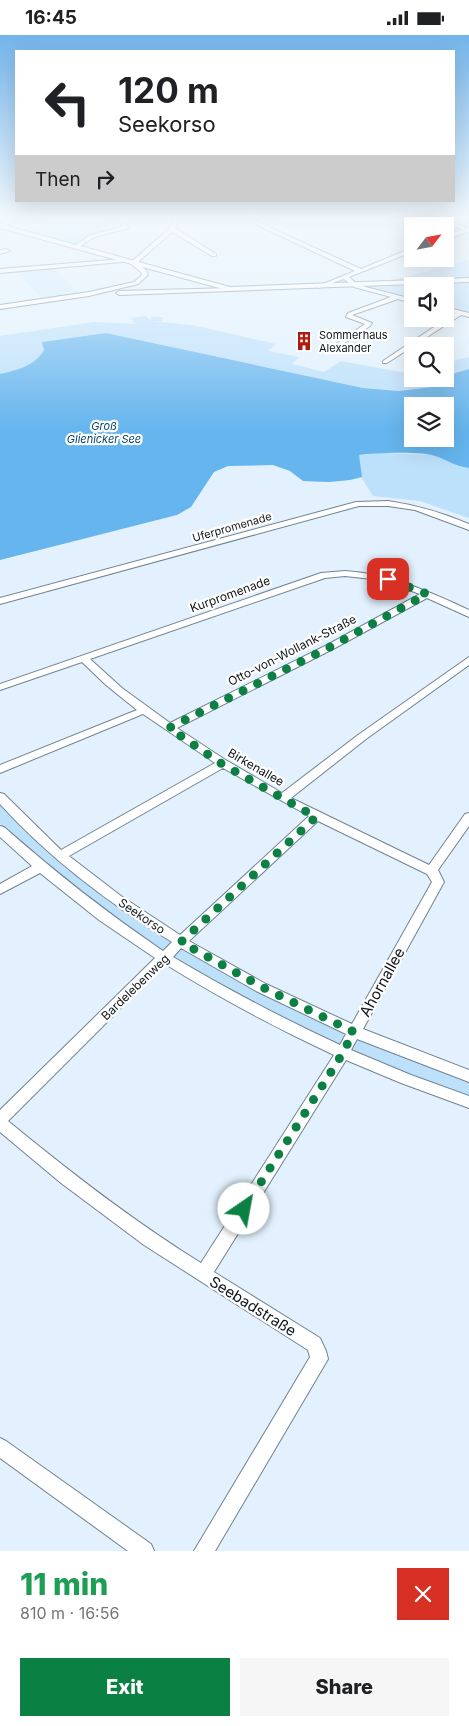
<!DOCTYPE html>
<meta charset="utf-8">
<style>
body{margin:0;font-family:Inter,sans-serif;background:#f6f6f6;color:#202124;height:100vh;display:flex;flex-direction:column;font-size:19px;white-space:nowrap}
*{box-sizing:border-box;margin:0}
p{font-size:16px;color:#757577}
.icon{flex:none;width:28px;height:28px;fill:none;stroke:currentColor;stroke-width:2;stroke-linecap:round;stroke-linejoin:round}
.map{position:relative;height:1516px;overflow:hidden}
.details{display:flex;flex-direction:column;background:#fff;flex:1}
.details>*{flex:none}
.top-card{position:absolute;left:15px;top:15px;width:440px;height:152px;border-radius:0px;box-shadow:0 5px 20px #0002;background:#fff;color:#202124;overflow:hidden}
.needle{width:32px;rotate:58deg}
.controls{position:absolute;left:404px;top:182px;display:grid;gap:10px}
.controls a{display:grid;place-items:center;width:50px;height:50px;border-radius:0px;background:#fff;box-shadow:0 5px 20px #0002;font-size:25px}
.pin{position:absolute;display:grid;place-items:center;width:42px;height:42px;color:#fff;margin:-21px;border-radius:10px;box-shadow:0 2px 8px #0006}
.me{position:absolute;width:55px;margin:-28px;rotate:33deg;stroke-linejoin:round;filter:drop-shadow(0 0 4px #0008)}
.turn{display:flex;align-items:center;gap:18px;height:105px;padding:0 20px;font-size:22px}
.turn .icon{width:65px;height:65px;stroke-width:2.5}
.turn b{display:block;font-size:35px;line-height:42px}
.then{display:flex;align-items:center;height:48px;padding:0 20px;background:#0003;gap:10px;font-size:19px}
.round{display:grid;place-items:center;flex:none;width:52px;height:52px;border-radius:0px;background:#f6f6f6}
.overview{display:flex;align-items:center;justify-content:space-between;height:85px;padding:0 20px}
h1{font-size:30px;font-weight:800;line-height:38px;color:#1e9e55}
.cta{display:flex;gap:10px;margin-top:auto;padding:10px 20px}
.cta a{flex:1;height:58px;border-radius:0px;background:#0b8043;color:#fff;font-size:20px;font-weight:800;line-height:58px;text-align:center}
.cta a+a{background:#f6f6f6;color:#202124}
.status{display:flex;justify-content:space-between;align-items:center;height:35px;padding:0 25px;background:#fff;direction:ltr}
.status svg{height:14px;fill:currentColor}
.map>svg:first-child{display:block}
</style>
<div class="status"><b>16:45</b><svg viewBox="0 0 49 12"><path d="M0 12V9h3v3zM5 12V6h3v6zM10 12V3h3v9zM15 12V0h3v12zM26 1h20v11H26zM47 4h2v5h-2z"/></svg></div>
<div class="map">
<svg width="469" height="1516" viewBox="0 0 469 1516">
<rect width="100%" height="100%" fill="#e2f1fd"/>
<path fill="#cfe9fd" d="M52,232L79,258L42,264L16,235Z"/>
<path fill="#bde0fb" d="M33,182H134L135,183L104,188L112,195L90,199L75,211L27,196L48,189L30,183Z
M469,182V206L445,202V191H412V195H287L270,183Z
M469,225V280L445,274V251H412V266L363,253Z
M146,281L150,285H152L151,282H163L162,286H152L192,290L276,309L268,316L299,322L292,329L324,337L341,326L406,338L412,337V344H439L433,352L399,356L363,353L106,298L42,307L44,315C35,331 17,335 0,339V301L94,287L135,289L131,283Z
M469,322V334L445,341V328Z
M383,418L433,420L462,432L469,433V483L420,466L373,461L361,442C342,448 323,447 303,446L334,422Z
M0,769L26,795L173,907L165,916L162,917L127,894L7,796L0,789Z
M180,913L347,999L341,1010H339L283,984L173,924L172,920Z
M355,1003L469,1045V1062L411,1041L350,1015Z"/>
<path fill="#66b5ee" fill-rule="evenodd" d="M106,298L363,353L399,356L432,352L439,344H445V341L469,334V433C457,432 447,425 435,421C419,416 377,418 359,420L362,442L350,445L329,447L303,446L290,436L273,430L228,431L214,437L191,472L177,480L0,525V339C17,335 35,331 44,315L42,307ZM412,371H445V404H412Z"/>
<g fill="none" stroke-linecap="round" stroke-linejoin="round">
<g stroke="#728391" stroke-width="2">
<path id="minor" d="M20,182H28L0,192V188Z
M174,182H180L175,193L216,219V221H212L172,197L137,228L146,235L148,240L138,249L89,261L0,274V270L89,257L134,247L142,240L141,237L130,228L170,193Z
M240,182H247L361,234L412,213V217L349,242L358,250L412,264V268L398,264L352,280L372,288L370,291L337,313H333V311L365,289L346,282L348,278L391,262L354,252L344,244L318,253V251L355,236Z
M429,182H437L469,193V197L445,204V200L463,195Z
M121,189H125L129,193L94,202L78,213L73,212L90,200L122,192Z
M0,215L7,214L10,216L0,219Z
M123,224L121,227L0,238V234Z
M232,253L233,254L230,256L119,260L116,258L119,256Z
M445,272L469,278V282L461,280L387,328H383V326L455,278L445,276Z
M388,466C416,470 443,478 469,489V495L415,475L388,471H359L0,569V563L356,467Z
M345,536C390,539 428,556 469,575V582L427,563L335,613L177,693L224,724L282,758L358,700L469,622V630L366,704L291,763L429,830L465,779L469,778V791L438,835L444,847L363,994L469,1035V1047L357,1004L351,1015L411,1040L469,1061V1073L401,1048L346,1025L214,1237L320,1303L326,1316L328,1324L215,1516H194L310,1322L308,1315L144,1210L61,1148L0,1097V1075L155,923L99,885L40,838L0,859V849L32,831L0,802V791L4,792C56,838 106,877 163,916L172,907C110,869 49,823 0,769V758L4,759L61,815L215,728L143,679L0,738V730L137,675L106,650L82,627L0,655V649L321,538ZM345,541L381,545L420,559L329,609L170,688L122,653L90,624L325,543ZM223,733L309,781L180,900L121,861L69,821ZM318,786L427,839L432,847L352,989L266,949L189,906ZM181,913L256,956L346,999L340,1010C282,983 227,954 173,922ZM165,929C220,963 276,993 334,1020L201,1228C133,1186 70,1137 8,1086Z
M0,1403L6,1406L151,1509L154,1516H128L0,1423Z"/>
</g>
<g stroke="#728391" stroke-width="2">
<path id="major" d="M0,189L230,252L469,243V247L230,256L0,193Z"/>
</g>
<use href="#minor" fill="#fff" fill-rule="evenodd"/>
<use href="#major" fill="#fff" fill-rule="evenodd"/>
</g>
<linearGradient id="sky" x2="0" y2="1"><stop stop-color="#74b4ea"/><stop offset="0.46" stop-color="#f2f9fe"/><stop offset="1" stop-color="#f2f9fe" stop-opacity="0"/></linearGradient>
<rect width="469" height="394" fill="url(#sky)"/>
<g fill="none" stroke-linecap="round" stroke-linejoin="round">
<path stroke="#0b8043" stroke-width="9" stroke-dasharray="0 16.2" d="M244,1174L338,1026L354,997L264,953L181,907L316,782L222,729L169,693L332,611L427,559L388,544"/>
</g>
<defs>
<g id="building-bare" transform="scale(1.5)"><path d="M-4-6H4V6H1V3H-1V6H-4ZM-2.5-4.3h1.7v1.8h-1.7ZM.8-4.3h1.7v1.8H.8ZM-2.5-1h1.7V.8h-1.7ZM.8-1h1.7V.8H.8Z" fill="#ac1c10" stroke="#fff" stroke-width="2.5" paint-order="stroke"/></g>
</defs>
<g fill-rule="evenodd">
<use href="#building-bare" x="304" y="306"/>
</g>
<g text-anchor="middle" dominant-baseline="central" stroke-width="4.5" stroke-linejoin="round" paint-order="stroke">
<g font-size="11" fill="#0f161b" stroke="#fff" text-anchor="start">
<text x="319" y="300">Sommerhaus<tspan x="319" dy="13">Alexander</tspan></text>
</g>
<g font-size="11" font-style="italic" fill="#05466b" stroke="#fff">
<text x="104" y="391">Groß<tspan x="104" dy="13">Glienicker See</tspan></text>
</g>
<g font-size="11" fill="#0f161b" stroke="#fff">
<text transform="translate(232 492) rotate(-16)">Uferpromenade</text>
</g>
<g font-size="12" fill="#0f161b" stroke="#fff">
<text transform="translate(230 559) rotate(-20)">Kurpromenade</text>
<text transform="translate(292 615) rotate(-27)">Otto-von-Wollank-Straße</text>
<text transform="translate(256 732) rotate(30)">Birkenallee</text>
<text transform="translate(142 881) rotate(34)">Seekorso</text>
<text transform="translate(135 952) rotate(-44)">Bardelebenweg</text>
</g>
<g font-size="15" fill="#0f161b" stroke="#fff">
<text transform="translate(382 947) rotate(-61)">Ahornallee</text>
<text transform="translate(253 1271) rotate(32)">Seebadstraße</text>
</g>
</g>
</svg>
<div class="controls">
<a><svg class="needle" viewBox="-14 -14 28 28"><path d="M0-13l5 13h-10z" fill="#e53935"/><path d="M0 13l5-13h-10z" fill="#757577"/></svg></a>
<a><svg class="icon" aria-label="sound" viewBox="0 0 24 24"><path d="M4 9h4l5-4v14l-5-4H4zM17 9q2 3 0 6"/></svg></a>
<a><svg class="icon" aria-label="search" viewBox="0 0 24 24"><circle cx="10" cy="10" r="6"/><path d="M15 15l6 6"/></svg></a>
<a><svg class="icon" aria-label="layers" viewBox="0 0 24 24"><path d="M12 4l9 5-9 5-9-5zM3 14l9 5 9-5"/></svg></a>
</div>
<div class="pin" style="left:388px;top:544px;background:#d93025"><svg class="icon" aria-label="arrive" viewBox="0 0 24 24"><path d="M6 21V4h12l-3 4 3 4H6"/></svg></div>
<svg class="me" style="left:244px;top:1174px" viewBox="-20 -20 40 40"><circle r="19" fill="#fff"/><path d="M0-13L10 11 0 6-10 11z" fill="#0b8043"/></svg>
<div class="top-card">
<div class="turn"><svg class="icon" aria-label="left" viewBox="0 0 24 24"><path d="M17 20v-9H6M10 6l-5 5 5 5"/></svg><div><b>120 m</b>Seekorso</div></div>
<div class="then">Then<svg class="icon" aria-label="right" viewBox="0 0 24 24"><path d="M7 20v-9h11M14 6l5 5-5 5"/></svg></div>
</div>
</div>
<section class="details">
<div class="overview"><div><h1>11 min</h1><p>810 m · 16:56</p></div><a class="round" style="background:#d93025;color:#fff"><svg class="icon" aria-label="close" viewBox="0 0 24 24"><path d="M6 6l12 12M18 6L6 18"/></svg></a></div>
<div class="cta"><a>Exit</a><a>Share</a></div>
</section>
